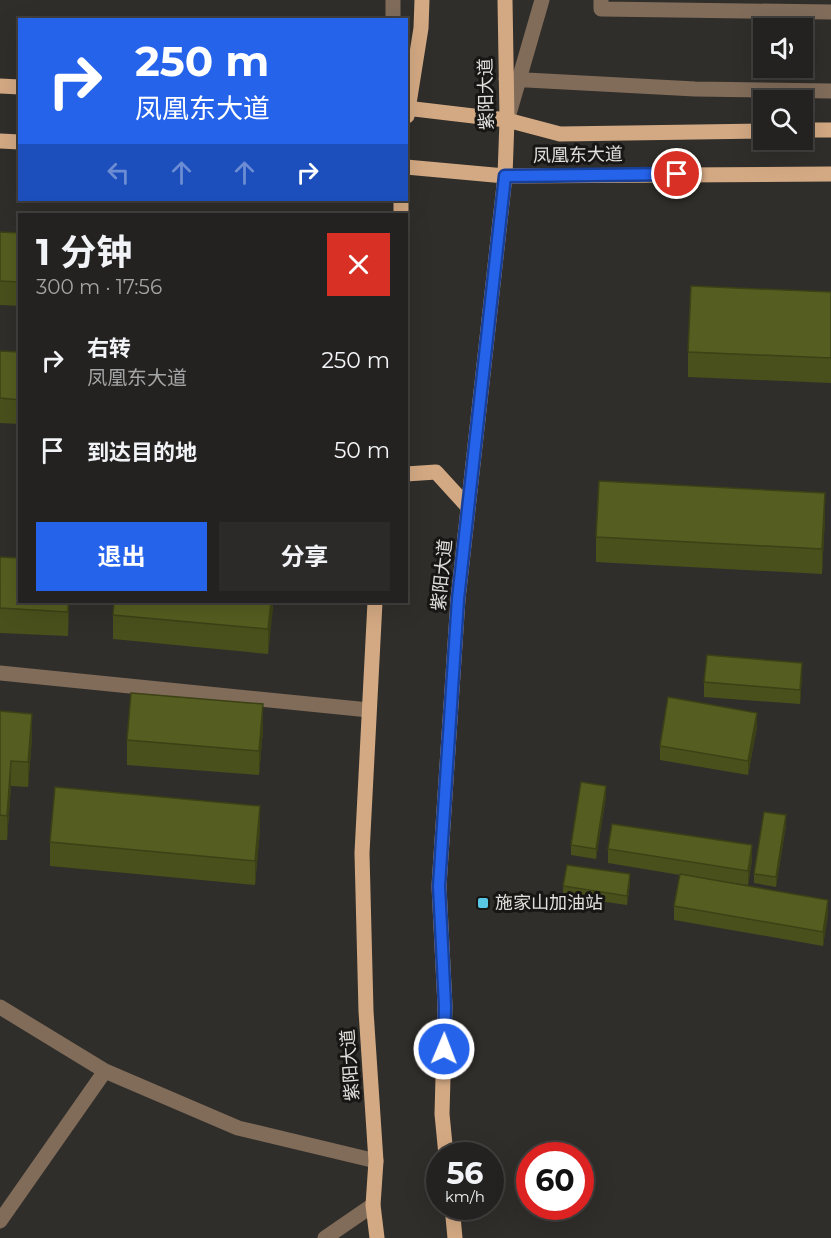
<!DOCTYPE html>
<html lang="zh">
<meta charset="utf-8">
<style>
body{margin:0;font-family:Montserrat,"Noto Sans SC",sans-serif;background:#2c2a29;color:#f1f3f6;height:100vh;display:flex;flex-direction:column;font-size:22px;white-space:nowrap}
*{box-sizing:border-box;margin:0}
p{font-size:20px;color:#a3a4a5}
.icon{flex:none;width:33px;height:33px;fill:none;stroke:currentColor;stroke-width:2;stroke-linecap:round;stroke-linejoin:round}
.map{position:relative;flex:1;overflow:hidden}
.drawer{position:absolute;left:18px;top:213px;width:390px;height:390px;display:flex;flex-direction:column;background:#242220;border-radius:0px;box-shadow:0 6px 24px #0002,0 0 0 2px #413f3e}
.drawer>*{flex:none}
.top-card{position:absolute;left:18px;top:18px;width:390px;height:183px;border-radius:0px;box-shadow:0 6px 24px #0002,0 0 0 2px #413f3e;background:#2563eb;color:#fff;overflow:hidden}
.fabs{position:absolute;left:753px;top:18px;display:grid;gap:12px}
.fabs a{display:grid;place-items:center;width:60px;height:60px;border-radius:0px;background:#242220;box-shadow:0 6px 24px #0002,0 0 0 2px #413f3e;font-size:30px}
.speed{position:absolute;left:426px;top:1142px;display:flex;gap:12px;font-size:30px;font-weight:700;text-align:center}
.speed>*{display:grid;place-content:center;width:78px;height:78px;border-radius:50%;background:#242220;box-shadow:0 6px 24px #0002,0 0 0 2px #413f3e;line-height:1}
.speed small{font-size:15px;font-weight:400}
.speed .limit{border:9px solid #d22;background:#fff;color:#111}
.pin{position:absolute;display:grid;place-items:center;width:51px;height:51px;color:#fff;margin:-26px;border:3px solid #fff;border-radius:50%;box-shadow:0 2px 6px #0007}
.me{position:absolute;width:66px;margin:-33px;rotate:1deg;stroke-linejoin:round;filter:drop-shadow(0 0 4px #0008)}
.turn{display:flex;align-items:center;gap:21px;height:126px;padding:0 18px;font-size:27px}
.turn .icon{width:78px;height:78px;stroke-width:2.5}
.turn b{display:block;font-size:42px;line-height:51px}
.lanes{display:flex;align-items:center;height:57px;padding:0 18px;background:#0003;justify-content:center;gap:30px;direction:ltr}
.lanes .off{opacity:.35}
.round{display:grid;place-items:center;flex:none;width:63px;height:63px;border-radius:0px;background:#2c2a29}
.head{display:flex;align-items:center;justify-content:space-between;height:102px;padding:0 18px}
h1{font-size:36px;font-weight:700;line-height:45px}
.primary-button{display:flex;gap:12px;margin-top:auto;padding:12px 18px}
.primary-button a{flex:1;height:69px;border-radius:0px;background:#2563eb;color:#fff;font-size:24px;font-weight:700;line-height:69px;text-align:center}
.primary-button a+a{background:#2c2a29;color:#f1f3f6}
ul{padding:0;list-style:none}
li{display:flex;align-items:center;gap:18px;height:90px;padding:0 18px}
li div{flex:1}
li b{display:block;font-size:22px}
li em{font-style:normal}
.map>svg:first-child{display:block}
</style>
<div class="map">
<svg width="831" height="1238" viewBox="0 0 831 1238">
<rect width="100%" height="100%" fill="#302e2a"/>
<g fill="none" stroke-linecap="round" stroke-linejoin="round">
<path stroke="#816c5a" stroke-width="15" d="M601,0V9L831,12
M393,20V0
M506,79L695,89L831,91
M509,114L542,0
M0,673L369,710
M0,1007L105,1071L238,1128L376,1161
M0,1221L105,1071
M325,1238L373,1205"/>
<path stroke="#d3a983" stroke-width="15" d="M0,86L20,87
M406,108L507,120L560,134L764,131
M407,116L421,28L422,0
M802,130H831
M0,141L20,142
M406,167L505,176L831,174
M401,214V200
M406,474L436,472L468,507
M375,602L362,853L366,1011L376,1161L373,1205L377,1238
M446,1155L442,1114L445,1006L439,886L458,599L505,176L507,120L505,0
M452,1206L455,1238"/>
</g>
<path fill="#49501c" d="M0,232L20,233V306L0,305Z
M831,292V383L688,377V352Z
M0,351L20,352V424L0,423Z
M825,517L822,574L596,562V537Z
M0,557L69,602L68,636L0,633Z
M273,602L268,654L113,639V615Z
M802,677L800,704L704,697V682Z
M0,711L32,738L28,787L11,786L7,840H0Z
M757,727L748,775L660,760V746Z
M263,729L259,775L127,765V740Z
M606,796L596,859L571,855V845Z
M786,825L776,887L754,883V874Z
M260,830L255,885L50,866V842Z
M608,849L752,860L748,885L699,878L828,914L823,946L674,920V906L680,875L608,863Z
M630,884L627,905L563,896V886Z"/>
<path fill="#3c4116" d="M825,493V517L822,574V549Z
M68,602H69L68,636Z
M271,602H273V609L268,654V629Z
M802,663V677L800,704V690Z
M263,704V729L259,775V751Z
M757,713V727L748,775V761Z
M32,714V738L28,787V762Z
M11,761V786L7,840V816Z
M606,786V796L596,859V849Z
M260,806V830L255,885V861Z
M786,815V825L776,887V877Z
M752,845V860L748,885V871Z
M630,874V884L627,905V896Z
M828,900V914L823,946V932Z"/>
<path fill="#555d20" stroke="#3c4116" stroke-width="1.5" d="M0,232L20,233V282L0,281Z
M691,286L831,292V358L688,352Z
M0,351L20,352V400L0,398Z
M599,481L825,493L822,549L596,537Z
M0,557L20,558V602H68V612L0,608Z
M114,602H271L268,629L113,615Z
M707,655L802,663L800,690L704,682Z
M131,693L263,704L259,751L127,740Z
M668,697L757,713L748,761L660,746Z
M0,711L32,714L28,762L11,761L7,816L0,815Z
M581,782L606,786L596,849L571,845Z
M55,787L260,806L255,861L50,842Z
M764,812L786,815L776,877L754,874Z
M612,824L752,845L748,871L608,849Z
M567,865L630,874L627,896L563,886Z
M680,874L828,900L823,932L674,906Z"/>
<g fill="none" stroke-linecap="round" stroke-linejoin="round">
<g stroke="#184099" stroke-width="15">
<path id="route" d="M444,1049L445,1006L439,886L458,599L505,176L677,174"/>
</g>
<use href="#route" stroke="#2563eb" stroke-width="10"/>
</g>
<rect fill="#59c8e5" stroke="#171614" stroke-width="2" x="477" y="897" width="12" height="12" rx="3"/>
<g text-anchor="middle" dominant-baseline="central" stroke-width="6" stroke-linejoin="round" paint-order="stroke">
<g font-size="18" fill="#e1e0dd" stroke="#171614">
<text transform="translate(486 94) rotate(-91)">紫阳大道</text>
<text transform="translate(578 155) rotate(-1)">凤凰东大道</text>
<text transform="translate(442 575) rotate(-84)">紫阳大道</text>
<text transform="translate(350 1065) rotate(-94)">紫阳大道</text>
</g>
<g font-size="18" fill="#e1e0dd" stroke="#171614" text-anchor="start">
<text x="495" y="903">施家山加油站</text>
</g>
</g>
</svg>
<div class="fabs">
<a><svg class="icon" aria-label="sound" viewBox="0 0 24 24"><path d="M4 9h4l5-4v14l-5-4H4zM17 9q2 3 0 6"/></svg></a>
<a><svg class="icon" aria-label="search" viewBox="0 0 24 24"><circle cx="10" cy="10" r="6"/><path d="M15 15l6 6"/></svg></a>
</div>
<div class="speed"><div>56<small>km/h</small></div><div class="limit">60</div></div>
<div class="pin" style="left:677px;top:174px;background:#d93025"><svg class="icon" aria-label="arrive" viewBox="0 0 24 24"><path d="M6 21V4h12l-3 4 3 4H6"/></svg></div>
<svg class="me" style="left:444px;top:1049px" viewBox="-20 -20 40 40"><circle r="17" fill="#2563eb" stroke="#fff" stroke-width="3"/><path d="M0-11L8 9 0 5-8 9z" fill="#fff"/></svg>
<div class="top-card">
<div class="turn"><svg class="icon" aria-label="right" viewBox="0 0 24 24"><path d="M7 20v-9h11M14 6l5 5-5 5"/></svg><div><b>250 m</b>凤凰东大道</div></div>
<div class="lanes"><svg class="icon off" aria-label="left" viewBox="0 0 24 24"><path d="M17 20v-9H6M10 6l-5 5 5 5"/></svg><svg class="icon off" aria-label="ahead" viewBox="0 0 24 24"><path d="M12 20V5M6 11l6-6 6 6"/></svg><svg class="icon off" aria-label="ahead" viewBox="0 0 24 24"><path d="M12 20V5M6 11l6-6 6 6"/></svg><svg class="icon" aria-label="right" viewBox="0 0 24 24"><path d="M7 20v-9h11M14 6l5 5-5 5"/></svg></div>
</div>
<section class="drawer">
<div class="head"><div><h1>1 分钟</h1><p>300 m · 17:56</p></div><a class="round" style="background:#d93025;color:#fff"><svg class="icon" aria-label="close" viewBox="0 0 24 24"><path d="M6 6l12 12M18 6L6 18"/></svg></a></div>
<ul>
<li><svg class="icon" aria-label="right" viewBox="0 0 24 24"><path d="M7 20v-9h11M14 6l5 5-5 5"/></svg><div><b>右转</b><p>凤凰东大道</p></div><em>250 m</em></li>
<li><svg class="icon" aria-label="arrive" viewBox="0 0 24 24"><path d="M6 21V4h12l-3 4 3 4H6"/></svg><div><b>到达目的地</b></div><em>50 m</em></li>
</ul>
<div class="primary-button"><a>退出</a><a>分享</a></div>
</section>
</div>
